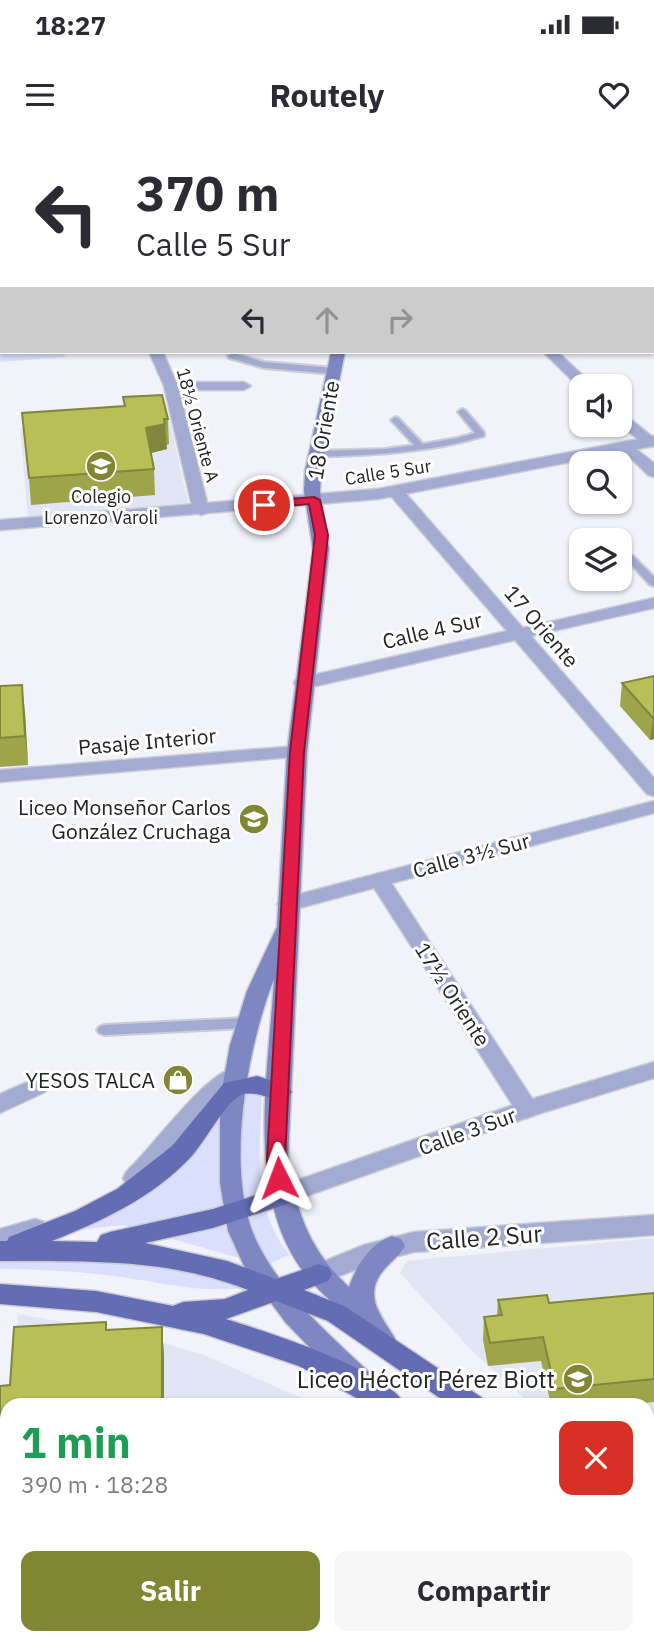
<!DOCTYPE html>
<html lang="es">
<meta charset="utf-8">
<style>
body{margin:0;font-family:"IBM Plex Sans",sans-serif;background:#f7f7f7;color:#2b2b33;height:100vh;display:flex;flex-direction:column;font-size:26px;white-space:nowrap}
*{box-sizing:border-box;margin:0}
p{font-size:23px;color:#7c7c81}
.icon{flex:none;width:38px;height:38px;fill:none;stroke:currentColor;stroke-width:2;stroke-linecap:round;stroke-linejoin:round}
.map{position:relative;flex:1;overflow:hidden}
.sheet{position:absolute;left:0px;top:1258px;width:654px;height:247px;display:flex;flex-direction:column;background:#fff;border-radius:21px 21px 0 0;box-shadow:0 2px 5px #0004}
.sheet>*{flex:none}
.banner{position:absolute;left:0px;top:0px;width:654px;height:214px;box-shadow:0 2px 5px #0004;background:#fff;color:#2b2b33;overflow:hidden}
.fabs{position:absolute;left:569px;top:234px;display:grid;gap:14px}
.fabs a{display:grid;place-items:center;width:63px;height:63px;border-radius:14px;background:#fff;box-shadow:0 2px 5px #0004;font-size:35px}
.pin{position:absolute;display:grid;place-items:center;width:60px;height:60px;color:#fff;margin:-30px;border:4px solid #fff;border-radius:50%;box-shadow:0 2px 7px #0007}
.me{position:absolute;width:77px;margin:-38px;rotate:357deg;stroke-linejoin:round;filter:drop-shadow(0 0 5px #0008)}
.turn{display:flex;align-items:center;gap:24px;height:147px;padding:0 21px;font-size:32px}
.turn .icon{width:91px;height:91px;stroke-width:2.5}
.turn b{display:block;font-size:49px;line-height:60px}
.lanes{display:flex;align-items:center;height:66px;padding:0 21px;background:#0003;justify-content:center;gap:35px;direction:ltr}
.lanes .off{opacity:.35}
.round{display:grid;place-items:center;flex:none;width:74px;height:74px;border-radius:14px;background:#f7f7f7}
.head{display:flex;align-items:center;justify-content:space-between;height:119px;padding:0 21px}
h1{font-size:42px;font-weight:700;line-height:52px;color:#1e9e55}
.cta{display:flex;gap:14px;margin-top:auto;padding:14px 21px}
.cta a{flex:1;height:80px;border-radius:14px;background:#818632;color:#fff;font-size:28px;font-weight:700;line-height:80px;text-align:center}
.cta a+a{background:#f7f7f7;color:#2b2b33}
.status{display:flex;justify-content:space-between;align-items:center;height:49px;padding:0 35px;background:#fff;direction:ltr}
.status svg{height:19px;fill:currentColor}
header{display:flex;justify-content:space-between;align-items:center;height:91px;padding:0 21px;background:#fff;font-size:32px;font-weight:700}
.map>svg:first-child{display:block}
</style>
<div class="status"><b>18:27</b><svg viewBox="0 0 49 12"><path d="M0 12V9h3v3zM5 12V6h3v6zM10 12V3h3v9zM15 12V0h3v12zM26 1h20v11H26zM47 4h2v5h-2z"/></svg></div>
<header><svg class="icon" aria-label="menu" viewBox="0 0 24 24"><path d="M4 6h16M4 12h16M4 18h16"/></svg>Routely<svg class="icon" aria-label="heart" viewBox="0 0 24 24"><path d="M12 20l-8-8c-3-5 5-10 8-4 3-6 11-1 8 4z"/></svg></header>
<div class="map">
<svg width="654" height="1504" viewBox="0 0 654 1504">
<rect width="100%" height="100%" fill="#f1f2fa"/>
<path fill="#e2e5f4" d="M169,277L188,363L28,376L20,289Z
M654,1098V1361L648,1356V1265H532L473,1212L400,1133L406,1121Z
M18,1174L127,1193L202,1214L317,1265H12Z
M7,1343V1498H644L652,1504H0V1411Z"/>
<path fill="#d9dffc" d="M0,198L2,212H64L65,217L0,222Z
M262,951C260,1005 251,1071 290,1115L265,1125L122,1085L70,1091L229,954Z
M50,1118C104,1119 198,1122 244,1148C196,1153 161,1142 114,1136C76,1131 38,1129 0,1129V1121Z"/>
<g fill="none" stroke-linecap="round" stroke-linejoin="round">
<g stroke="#cccdd4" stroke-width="4">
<path id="service" d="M232,213L264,222L334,228L338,231L334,234L264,228L229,218L228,216Z
M462,269L465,270L484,292V296C429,313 373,315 316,317L311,314L316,311L385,309L414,305L391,280L395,277L398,278L423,304L457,298L475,293L458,272Z
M630,415L633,416L654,437V446L650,445L627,420V416Z
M246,878L251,880L253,883L251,886L246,888L104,895L99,893L97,890L99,887L104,885Z"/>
</g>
<g stroke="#cccdd4" stroke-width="3">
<path id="minor" d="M57,0H69L56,2Z
M237,0H300L301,2H238Z
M0,19H2V27H0Z
M1,52H2V62L0,61Z
M654,71V80H653V72Z
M0,133H2V142H0Z
M653,152H654V160H653Z
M0,190H2V198H0Z
M149,212H163L176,242H244L251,246L244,250H179L209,370L207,373L201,375L193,370L164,246Z
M543,212H558L595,247L581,249Z
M620,271L654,298V305H644L620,284Z
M627,302L654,323V337L648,335L622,310V304Z
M396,347L402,349L523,488L654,458V468L531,496L654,638V656L647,654L515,500L303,549L296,547L294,543L296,539L507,491L390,355V349Z
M297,606L304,608L307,612L304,616L0,642V630Z
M379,733L386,735L535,963L539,969L535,975L527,978L519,975L369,740Z
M233,928L241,930L245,936L144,1044L135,1047L126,1044L123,1038L126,1032C153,1007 202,937 233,928Z
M37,938L45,940L49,946L45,952L0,973V954Z
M654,1075V1095L414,1112L378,1121L319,1144L310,1141L306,1134L310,1127L364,1105L414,1092Z
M35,1079L44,1082L48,1089L44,1096L0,1109V1089Z"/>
</g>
<g stroke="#cccdd4" stroke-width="3">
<path id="tertiary" d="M497,0H510L511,2H498Z
M653,112H654V121H653Z
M654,296V306L378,359L0,390V380L378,349Z
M654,661V673L288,771L277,764L281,759Z
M654,922V938L535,975L281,1065L272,1063L269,1056L272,1049L519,963Z"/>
</g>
<g stroke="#cccdd4" stroke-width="3">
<path id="secondary" d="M381,0H393V2H381Z
M331,212H345L321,331L320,351L329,409L307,612L288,1020C296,1072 310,1111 349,1147C356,1126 370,1103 392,1096L401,1099L405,1106C399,1117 387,1124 380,1135C363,1161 387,1182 398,1204L394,1212C373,1219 365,1195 351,1181C334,1163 314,1148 300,1127C245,1048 269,930 274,839C247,908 223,1035 258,1104C283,1154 328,1194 369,1232L372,1240L369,1248L359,1251L349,1248L286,1183L245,1128L228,1091L220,1043V960L230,905L247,851L277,787L287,612L313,409L304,351L305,331Z"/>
</g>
<g stroke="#cccdd4" stroke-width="3">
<path id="primary" d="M639,0H654V4L638,2Z
M0,46H2V54H0Z
M257,936L288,946L292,952L288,958C272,963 258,949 241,955C225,962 204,1004 190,1018C152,1058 102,1081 52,1101L97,1102L101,1095L110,1092L213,1069L281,1047L290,1049L293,1056L290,1063L213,1088L145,1103L227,1121L276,1139L319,1124L328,1127L332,1134L328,1141L304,1150L346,1167L481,1257L485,1265H450L328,1181L276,1161L226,1179C264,1191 389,1230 405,1265H369L299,1226L204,1194L96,1172L0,1164V1144L96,1151L173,1166L183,1162L225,1159L248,1150C164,1117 88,1122 0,1121V1101H7L9,1097L75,1071L117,1049L172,1006L224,943Z
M648,1379L654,1381V1410L648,1407Z
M648,1447L654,1449V1479L648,1476Z"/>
</g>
<use href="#service" fill="#a3abd3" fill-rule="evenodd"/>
<use href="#minor" fill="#a3abd3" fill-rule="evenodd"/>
<use href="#tertiary" fill="#a3abd3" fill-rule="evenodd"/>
<use href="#secondary" fill="#7e87c1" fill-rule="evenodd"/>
<use href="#primary" fill="#646db4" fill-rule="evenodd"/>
</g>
<path fill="#9da44a" d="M653,9H654V69H653Z
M123,257L168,279L169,304L166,305L167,309L151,313L154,329L155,355L31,365L29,338L124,266Z
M654,536V599L650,600L620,566L622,543Z
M0,546L25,573L28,625L0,627Z
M654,1153V1262L621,1265H551L541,1221L488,1226L483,1200L484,1177L497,1176L498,1160L549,1163Z
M106,1182L107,1190L162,1187L164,1217V1265H7L6,1403L4,1388H0V1246L10,1245Z
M105,1498H244L245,1504H159V1500L106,1503Z"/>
<path fill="#80863c" d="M165,284L167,309L147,314L146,288Z
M22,545L25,573L28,625L25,596Z
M654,577V599L650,600L653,578Z
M162,1187L164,1217V1265H162Z"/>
<path fill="#b7bf56" stroke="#80863c" stroke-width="2" d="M599,0H608L611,2H587Z
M653,9H654V52H653Z
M162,255L168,279H164L165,284L146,288L154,329L29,338L22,273L125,266L123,257Z
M654,536V577L653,578L622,543Z
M22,545L25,596L0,598V546Z
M654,1153V1239L555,1249L543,1197L490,1203L484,1177L502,1175L498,1160L547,1155L549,1163Z
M106,1182V1190L162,1187V1265H7V1374H1L2,1358L0,1359V1246L10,1245L14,1187Z
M159,1498H244V1502H234V1504H159Z"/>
<path fill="#e11d48" stroke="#92132f" stroke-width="2" d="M314,357L320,360L328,395L304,612L285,1020L288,1038L279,1045L269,1038L267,1020L290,612L315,395L309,364L264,368L258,365L264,361Z"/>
<defs>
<g id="school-disc" transform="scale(1.575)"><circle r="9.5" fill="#818632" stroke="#fff"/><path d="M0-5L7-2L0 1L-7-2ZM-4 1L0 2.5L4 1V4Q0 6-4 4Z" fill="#fff"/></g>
<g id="shop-disc" transform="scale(1.575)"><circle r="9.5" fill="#818632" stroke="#fff"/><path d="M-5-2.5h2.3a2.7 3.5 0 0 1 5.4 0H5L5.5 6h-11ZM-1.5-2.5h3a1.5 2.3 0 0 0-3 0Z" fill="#fff"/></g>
</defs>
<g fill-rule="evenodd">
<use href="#school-disc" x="101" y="326"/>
<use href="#school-disc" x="254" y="679"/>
<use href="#shop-disc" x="178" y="940"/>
<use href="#school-disc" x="578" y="1239"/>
</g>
<g text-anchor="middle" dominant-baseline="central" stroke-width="6" stroke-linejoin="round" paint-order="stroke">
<g font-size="18" fill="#222325" stroke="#fff">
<text transform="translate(198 285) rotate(75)">18½ Oriente A</text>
<text transform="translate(388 332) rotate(-9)">Calle 5 Sur</text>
</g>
<g font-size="18" fill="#222325" stroke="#fff">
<text x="101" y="356">Colegio<tspan x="101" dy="21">Lorenzo Varoli</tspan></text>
</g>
<g font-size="21" fill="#222325" stroke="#fff">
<text transform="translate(323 290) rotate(-80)">18 Oriente</text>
<text transform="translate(542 486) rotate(49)">17 Oriente</text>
<text transform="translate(432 490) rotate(-13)">Calle 4 Sur</text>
<text transform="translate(147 601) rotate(-5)">Pasaje Interior</text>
<text transform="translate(471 715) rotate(-15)">Calle 3½ Sur</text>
<text transform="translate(453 854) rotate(57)">17½ Oriente</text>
<text transform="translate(467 991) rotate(-20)">Calle 3 Sur</text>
</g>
<g font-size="21" fill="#222325" stroke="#fff" text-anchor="end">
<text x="231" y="667">Liceo Monseñor Carlos<tspan x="231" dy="24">González Cruchaga</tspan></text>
<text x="155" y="940">YESOS TALCA</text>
</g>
<g font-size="24" fill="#222325" stroke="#fff">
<text transform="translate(484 1097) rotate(-4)">Calle 2 Sur</text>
</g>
<g font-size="24" fill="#222325" stroke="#fff" text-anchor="end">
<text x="555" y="1239">Liceo Héctor Pérez Biott</text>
</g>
</g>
</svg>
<div class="fabs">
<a><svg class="icon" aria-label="sound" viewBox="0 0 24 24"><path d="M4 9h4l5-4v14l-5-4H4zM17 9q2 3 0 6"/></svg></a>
<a><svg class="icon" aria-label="search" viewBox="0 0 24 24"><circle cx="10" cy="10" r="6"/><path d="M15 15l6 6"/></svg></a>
<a><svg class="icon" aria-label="layers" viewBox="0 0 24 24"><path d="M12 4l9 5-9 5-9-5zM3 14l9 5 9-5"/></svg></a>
</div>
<div class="pin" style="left:264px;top:365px;background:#d93025"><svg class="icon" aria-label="arrive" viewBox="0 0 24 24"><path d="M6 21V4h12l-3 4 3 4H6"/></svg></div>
<svg class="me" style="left:279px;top:1038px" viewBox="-20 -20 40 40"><path d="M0-17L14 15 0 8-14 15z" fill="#e11d48" stroke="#fff" stroke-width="4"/></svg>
<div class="banner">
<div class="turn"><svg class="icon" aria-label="left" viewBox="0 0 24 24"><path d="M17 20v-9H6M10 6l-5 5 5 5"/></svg><div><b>370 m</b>Calle 5 Sur</div></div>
<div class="lanes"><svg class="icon" aria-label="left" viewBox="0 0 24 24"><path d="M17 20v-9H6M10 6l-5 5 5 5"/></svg><svg class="icon off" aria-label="ahead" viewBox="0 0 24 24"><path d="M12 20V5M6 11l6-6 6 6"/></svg><svg class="icon off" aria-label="right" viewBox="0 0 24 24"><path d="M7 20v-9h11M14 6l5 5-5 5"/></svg></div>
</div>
<section class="sheet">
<div class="head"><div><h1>1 min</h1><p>390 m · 18:28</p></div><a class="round" style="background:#d93025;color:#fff"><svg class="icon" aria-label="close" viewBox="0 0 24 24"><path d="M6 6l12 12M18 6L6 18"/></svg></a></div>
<div class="cta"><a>Salir</a><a>Compartir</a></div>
</section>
</div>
